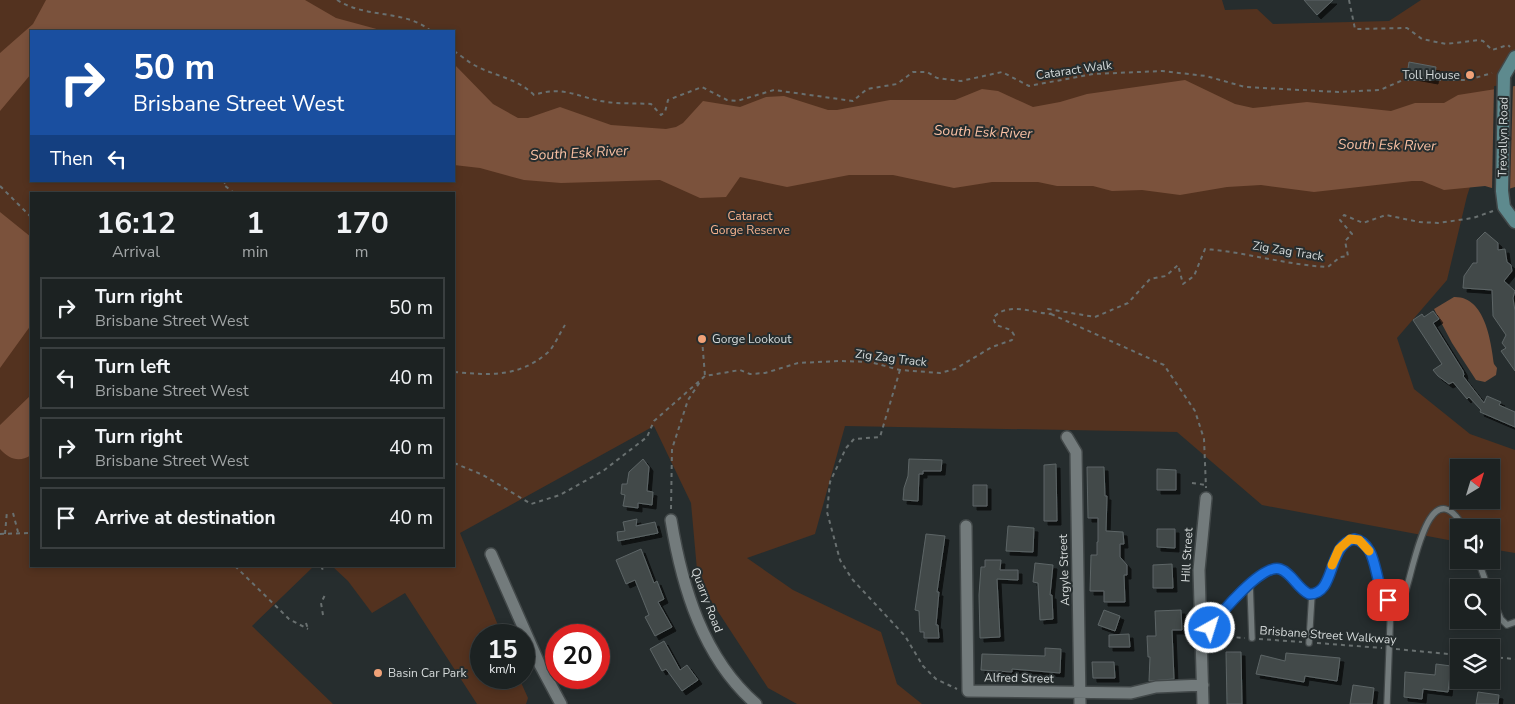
<!DOCTYPE html>
<style>
body{margin:0;font-family:"Nunito Sans",sans-serif;background:#292f2f;color:#f1f3f6;height:100vh;display:flex;flex-direction:column;font-size:19px;white-space:nowrap}
*{box-sizing:border-box;margin:0}
p{font-size:16px;color:#a0a4a5}
.icon{flex:none;width:28px;height:28px;fill:none;stroke:currentColor;stroke-width:2;stroke-linecap:round;stroke-linejoin:round}
.map{position:relative;flex:1;overflow:hidden}
.panel{position:absolute;left:30px;top:192px;width:425px;height:375px;display:flex;flex-direction:column;background:#1c2222;border-radius:0px;box-shadow:0 2px 8px #0003,0 0 0 1px #3a3f40}
.panel>*{flex:none}
.hud{position:absolute;left:30px;top:30px;width:425px;height:152px;border-radius:0px;box-shadow:0 2px 8px #0003,0 0 0 1px #3a3f40;background:#1a4fa0;color:#fff;overflow:hidden}
.needle{width:32px;rotate:38deg}
.controls{position:absolute;left:1450px;top:459px;display:grid;gap:10px}
.controls a{display:grid;place-items:center;width:50px;height:50px;border-radius:0px;background:#1c2222;box-shadow:0 2px 8px #0003,0 0 0 1px #3a3f40;font-size:25px}
.speed{position:absolute;left:470px;top:624px;display:flex;gap:10px;font-size:25px;font-weight:700;text-align:center}
.speed>*{display:grid;place-content:center;width:65px;height:65px;border-radius:50%;background:#1c2222;box-shadow:0 2px 8px #0003,0 0 0 1px #3a3f40;line-height:1}
.speed small{font-size:12px;font-weight:400}
.speed .limit{border:8px solid #d22;background:#fff;color:#111}
.pin{position:absolute;display:grid;place-items:center;width:42px;height:42px;color:#fff;margin:-21px;border-radius:10px;box-shadow:0 2px 8px #0006}
.me{position:absolute;width:55px;margin:-28px;rotate:39deg;stroke-linejoin:round;filter:drop-shadow(0 0 4px #0008)}
.turn{display:flex;align-items:center;gap:18px;height:105px;padding:0 20px;font-size:22px}
.turn .icon{width:65px;height:65px;stroke-width:2.5}
.turn b{display:block;font-size:35px;line-height:42px}
.then{display:flex;align-items:center;height:48px;padding:0 20px;background:#0003;gap:10px;font-size:19px}
.eta{display:flex;justify-content:space-evenly;align-items:center;height:85px;text-align:center}
.eta b{font-size:30px;font-weight:700;line-height:35px}
ul{padding:0;list-style:none}
li{display:flex;align-items:center;gap:15px;height:62px;margin:0 10px 8px;padding:0 10px;border:2px solid #3a3f40;border-radius:0px}
li div{flex:1}
li b{display:block;font-size:19px}
li em{font-style:normal}
.map>svg:first-child{display:block}
</style>
<div class="map">
<svg width="1515" height="704" viewBox="0 0 1515 704">
<defs>
<filter id="shadow"><feDropShadow dx="4" dy="4" stdDeviation="0" flood-color="#0009"/></filter>
</defs>
<rect width="100%" height="100%" fill="#262d2e"/>
<path fill="#53321f" fill-rule="evenodd" d="M0,0H1222L1225,10L1257,9L1273,24L1389,21L1421,0H1515V50L1467,196L1447,280L1397,338L1414,389L1470,434L1515,450V553L1491,549V528H1459V542L1262,505L1177,432L845,426L815,534L747,558L793,590L881,632L897,684L922,704H797L768,688L698,581L691,503L654,426L460,533L502,635H481V678H519L528,698L526,704H477L405,593L372,613L348,581L332,566H454V194H31V566H314L252,626L333,704H0ZM31,31H454V181H31ZM1459,468H1491V500H1459Z"/>
<path fill="#7b523c" d="M46,0H305L336,18L384,31H31V74L0,111V53L33,24Z
M454,64L493,104L518,118H528L560,107L611,125L666,129L676,127L683,123L703,101L740,107L766,97L784,96L828,110H837L890,100H955L982,89L998,91L1033,107L1060,102L1087,94L1185,80L1235,104L1253,108L1307,102L1391,111L1415,103H1444L1458,95L1515,86V187L1502,191L1485,186L1444,190L1422,181H1412L1314,192L1261,185L1227,187L1180,195L1142,190L1112,191L1093,186H1057L1038,182H992L954,188L893,175H849L787,187L740,177L726,197L700,198L660,180L561,183L524,180L480,168L454,165Z
M0,212L31,237V325L0,368Z
M1454,297C1485,296 1491,341 1494,364L1497,368L1496,375L1485,382L1476,380L1452,343L1434,309Z
M31,395V455C19,463 9,459 0,449V425Z"/>
<path fill="#262d2e" d="M1513,84L1510,191L1492,190L1494,86Z"/>
<path fill="#424a4a" stroke="#5d6566" filter="url(#shadow)" d="M1304,0H1333L1317,15Z
M1409,62L1436,67L1434,80L1407,75Z
M1485,232L1498,243V250L1505,249L1507,262L1511,265L1512,271L1504,281L1515,291L1513,298L1515,311V371L1501,351L1506,348L1502,343L1506,335L1493,316L1492,290L1463,288L1464,276L1473,263H1477V240Z
M1433,311L1439,319L1433,323L1463,371L1464,375L1463,376L1484,403L1487,396L1501,402L1499,405L1515,412V427L1480,412L1481,410L1469,397L1467,399L1453,382L1449,384L1438,376L1433,370L1442,364L1413,320L1422,314L1424,317Z
M643,459L649,467L647,491L653,492L652,505L638,503V508L623,506L625,495L621,494L622,484H627L629,472Z
M909,459L942,460L941,471H923V474H919L918,501L903,500L904,488L908,476Z
M1056,464L1057,521H1044V465Z
M1087,467H1104L1105,496H1107L1106,531L1123,532L1124,544H1120V557L1127,565V575H1124L1125,602H1104V591H1090L1091,555H1097V542H1098V518H1088Z
M1157,469L1176,470V490H1157Z
M973,485H987V506H973Z
M637,519L636,526L655,522L658,533L618,541L617,532L625,531L623,522Z
M1008,526L1034,528L1033,552L1006,551Z
M1157,529H1175V548L1157,547Z
M926,534L945,536L937,592H939L936,625H938L939,638H924V632H920L919,611L915,610Z
M641,549L654,583L657,581L664,599L658,602L672,627L655,636L645,617L649,615L635,580L626,584L616,560Z
M985,560H1001L1000,570H1018V580L997,579L1000,637L980,638L979,595L981,567H985Z
M1035,563L1053,565L1050,595H1052L1053,619L1040,620L1038,583L1033,582Z
M1172,564L1173,588H1153V565Z
M1104,610L1120,616L1115,631L1098,625Z
M1181,610L1182,630H1172L1174,679L1149,681L1150,657H1148L1147,636H1156L1155,611Z
M1129,634L1130,647H1109V635Z
M664,641L680,670L687,665L698,680L682,691L666,669L662,671L650,649Z
M1045,648L1061,649L1060,673L1012,669V672L981,670L982,654L1045,656Z
M1226,652H1241L1242,704H1227Z
M1286,653L1340,658L1337,681L1305,676L1304,682L1256,674L1261,655L1285,661Z
M1092,662H1114L1115,678H1093Z
M1436,664L1451,666L1448,692L1423,689L1422,699L1404,697L1405,672L1435,675Z
M1353,685L1374,688L1372,704H1350Z
M1478,692L1499,695L1498,704H1476Z"/>
<g fill="none" stroke-linecap="round" stroke-linejoin="round">
<g stroke="#424849" stroke-width="8">
<path id="lane" d="M1478,560L1488,588
M1250,584L1252,638
M1491,596L1501,619L1507,625L1515,622
M1201,631L1207,630C1220,617 1260,562 1280,569C1292,573 1297,588 1309,594C1336,595 1327,545 1353,539C1383,545 1369,588 1391,601H1397C1401,599 1403,597 1405,593C1413,572 1429,466 1464,528
M1309,643L1312,594
M1387,704L1391,601"/>
</g>
<g stroke="#424849" stroke-width="14">
<path id="street" d="M1067,437L1076,452L1080,704
M671,520C682,587 703,658 756,704
M966,526L968,691L1131,693L1156,687L1203,685
M491,554L539,663L561,704
M1203,704L1199,570L1206,498"/>
</g>
<g stroke="#424849" stroke-width="15">
<path id="secondary" d="M1515,57L1504,76L1502,191L1504,207L1515,222"/>
</g>
<path stroke="#697070" stroke-width="2" stroke-dasharray="4 4" stroke-linecap="butt" d="M337,0C367,19 404,9 431,31
M1349,0L1355,29L1407,28L1422,39L1446,44L1479,40L1483,41L1492,50L1508,45L1510,47
M454,51C460,55 467,61 474,65C494,76 517,78 534,95C565,85 578,98 607,102C621,104 636,103 651,104L661,115L665,112L668,100L702,87L727,100L737,101L774,90L853,101L867,89L897,84L913,72H927L937,78L961,81L1002,72L1029,86L1093,74L1162,71L1206,76L1245,87L1338,92L1380,90L1403,80H1468L1492,73
M227,181L223,184L235,194
M0,186L31,217
M1051,314L1164,365L1195,411L1204,439L1206,488
M702,339L705,376
M900,370L880,437L854,439L846,448L830,482L827,512L840,560L852,579L905,636L923,666L936,679L957,689
M454,372C487,375 517,378 546,354C554,348 559,334 565,325
M454,463L483,475L531,504L560,495L603,471L647,437L654,421L705,376L740,370L750,374L765,373L798,363L840,361L870,362L900,370L940,373L955,369L992,347L1012,340L1014,335L1011,330L996,325L993,318C1008,301 1033,313 1051,314L1048,309L1095,317L1128,303L1150,279L1166,276L1178,265L1183,284L1194,276L1205,249C1246,252 1286,265 1328,267L1340,257L1348,256L1345,241L1352,234L1340,220L1344,215L1363,223L1386,215L1419,222L1438,223L1473,218L1493,211
M1192,483L1206,485
M671,509L672,449L688,400L700,382
M13,513L18,532
M0,534L31,533
M5,534L7,511
M235,566L289,619L308,629
M321,566L324,572
M323,615L321,603L325,595
M306,623L308,629
M1213,638L1218,636L1245,638
M1259,639L1302,642
M1317,643L1382,648
M1396,649L1459,655
M1491,657L1515,659"/>
<use href="#lane" stroke="#737b7c" stroke-width="5.5"/>
<use href="#street" stroke="#737b7c" stroke-width="11"/>
<use href="#secondary" stroke="#5e8a8e" stroke-width="12"/>
</g>
<g fill="none" stroke-linecap="round" stroke-linejoin="round">
<g stroke="#114b97" stroke-width="12">
<path id="route" d="M1210,628C1220,614 1262,563 1280,569C1292,573 1297,588 1309,594C1336,595 1327,545 1354,539C1380,544 1372,584 1388,600"/>
</g>
<use href="#route" stroke="#1a73e8" stroke-width="9"/>
<path stroke="#f59e0b" stroke-width="9" d="M1332,565L1339,549L1350,539L1359,540L1369,551"/>
</g>
<g fill="#f0a278" stroke="#262d2e" stroke-width="2">
<circle cx="1470" cy="75" r="5"/>
<circle cx="702" cy="339" r="5"/>
<circle cx="378" cy="673" r="5"/>
</g>
<g text-anchor="middle" dominant-baseline="central" stroke-width="4" stroke-linejoin="round" paint-order="stroke">
<g font-size="12" fill="#d5dada" stroke="#262d2e">
<text transform="translate(1074 70) rotate(-8)">Cataract Walk</text>
<text transform="translate(1503 137) rotate(-89)">Trevallyn Road</text>
<text transform="translate(1288 251) rotate(9)">Zig Zag Track</text>
<text transform="translate(891 358) rotate(7)">Zig Zag Track</text>
<text transform="translate(1187 555) rotate(-87)">Hill Street</text>
<text transform="translate(1064 570) rotate(-92)">Argyle Street</text>
<text transform="translate(707 600) rotate(69)">Quarry Road</text>
<text transform="translate(1328 635) rotate(4)">Brisbane Street Walkway</text>
<text transform="translate(1019 678) rotate(1)">Alfred Street</text>
</g>
<g font-size="12" fill="#d5dada" stroke="#262d2e" text-anchor="start">
<text x="1460" y="75" text-anchor="end">Toll House</text>
<text x="712" y="339">Gorge Lookout</text>
<text x="388" y="673">Basin Car Park</text>
</g>
<g font-size="12" fill="#fab48f" stroke="#262d2e">
<text x="750" y="216">Cataract<tspan x="750" dy="14">Gorge Reserve</tspan></text>
</g>
<g font-size="14" font-style="italic" fill="#fac1a4" stroke="#262d2e">
<text transform="translate(983 132) rotate(2)">South Esk River</text>
<text transform="translate(1387 145) rotate(1)">South Esk River</text>
<text transform="translate(579 153) rotate(-3)">South Esk River</text>
</g>
</g>
</svg>
<div class="controls">
<a><svg class="needle" viewBox="-14 -14 28 28"><path d="M0-13l5 13h-10z" fill="#e53935"/><path d="M0 13l5-13h-10z" fill="#a0a4a5"/></svg></a>
<a><svg class="icon" aria-label="sound" viewBox="0 0 24 24"><path d="M4 9h4l5-4v14l-5-4H4zM17 9q2 3 0 6"/></svg></a>
<a><svg class="icon" aria-label="search" viewBox="0 0 24 24"><circle cx="10" cy="10" r="6"/><path d="M15 15l6 6"/></svg></a>
<a><svg class="icon" aria-label="layers" viewBox="0 0 24 24"><path d="M12 4l9 5-9 5-9-5zM3 14l9 5 9-5"/></svg></a>
</div>
<div class="speed"><div>15<small>km/h</small></div><div class="limit">20</div></div>
<div class="pin" style="left:1388px;top:600px;background:#d93025"><svg class="icon" aria-label="arrive" viewBox="0 0 24 24"><path d="M6 21V4h12l-3 4 3 4H6"/></svg></div>
<svg class="me" style="left:1210px;top:628px" viewBox="-20 -20 40 40"><circle r="17" fill="#1a73e8" stroke="#fff" stroke-width="3"/><path d="M0-11L8 9 0 5-8 9z" fill="#fff"/></svg>
<div class="hud">
<div class="turn"><svg class="icon" aria-label="right" viewBox="0 0 24 24"><path d="M7 20v-9h11M14 6l5 5-5 5"/></svg><div><b>50 m</b>Brisbane Street West</div></div>
<div class="then">Then<svg class="icon" aria-label="left" viewBox="0 0 24 24"><path d="M17 20v-9H6M10 6l-5 5 5 5"/></svg></div>
</div>
<section class="panel">
<div class="eta">
<div><b>16:12</b><p>Arrival</p></div>
<div><b>1</b><p>min</p></div>
<div><b>170</b><p>m</p></div>
</div>
<ul>
<li><svg class="icon" aria-label="right" viewBox="0 0 24 24"><path d="M7 20v-9h11M14 6l5 5-5 5"/></svg><div><b>Turn right</b><p>Brisbane Street West</p></div><em>50 m</em></li>
<li><svg class="icon" aria-label="left" viewBox="0 0 24 24"><path d="M17 20v-9H6M10 6l-5 5 5 5"/></svg><div><b>Turn left</b><p>Brisbane Street West</p></div><em>40 m</em></li>
<li><svg class="icon" aria-label="right" viewBox="0 0 24 24"><path d="M7 20v-9h11M14 6l5 5-5 5"/></svg><div><b>Turn right</b><p>Brisbane Street West</p></div><em>40 m</em></li>
<li><svg class="icon" aria-label="arrive" viewBox="0 0 24 24"><path d="M6 21V4h12l-3 4 3 4H6"/></svg><div><b>Arrive at destination</b></div><em>40 m</em></li>
</ul>
</section>
</div>
